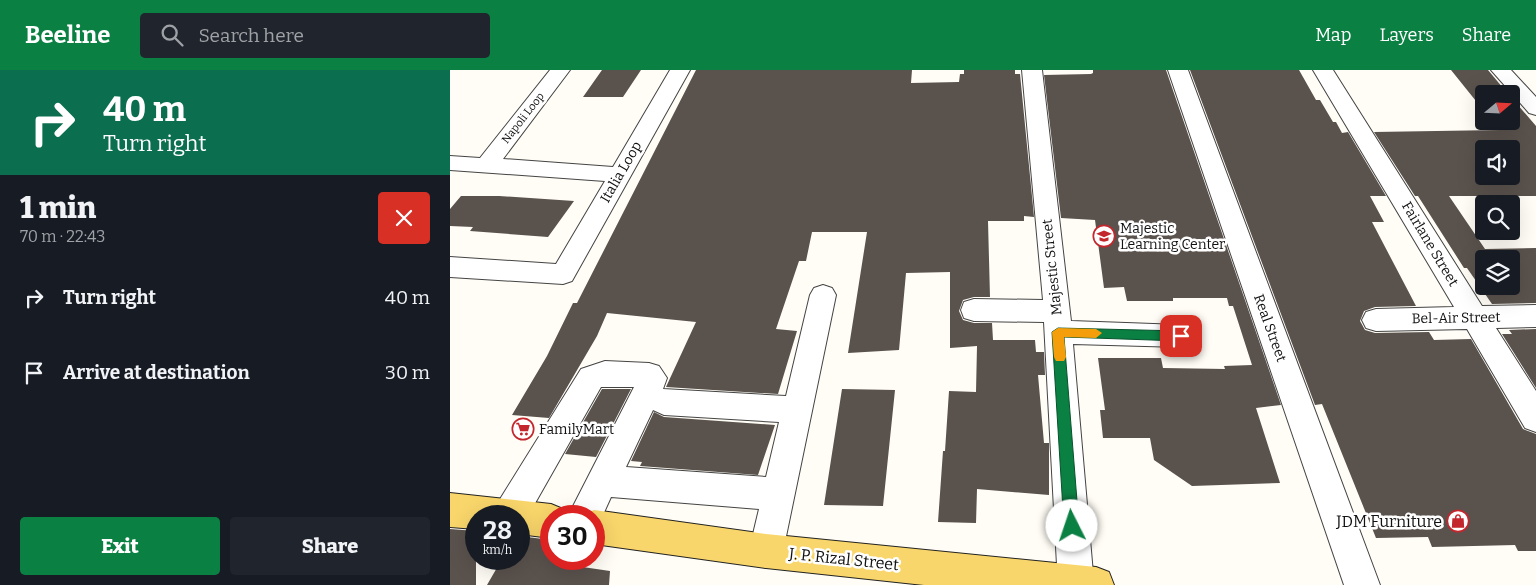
<!DOCTYPE html>
<meta charset="utf-8">
<style>
body{margin:0;font-family:Bitter,serif;background:#20242c;color:#f1f3f6;height:100vh;display:flex;flex-direction:column;font-size:19px;white-space:nowrap}
*{box-sizing:border-box;margin:0}
p{font-size:16px;color:#9ea1a6}
.icon{flex:none;width:28px;height:28px;fill:none;stroke:currentColor;stroke-width:2;stroke-linecap:round;stroke-linejoin:round}
.map{position:relative;flex:1;overflow:hidden}
.side{display:flex;flex-direction:column;background:#171b24;width:450px}
.side>*{flex:none}
.hud{background:#0b6e4f;color:#fff;overflow:hidden}
.needle{width:32px;rotate:71deg}
.controls{position:absolute;left:1025px;top:15px;display:grid;gap:10px}
.controls a{display:grid;place-items:center;width:45px;height:45px;border-radius:5px;background:#171b24;box-shadow:0 5px 20px #0002;font-size:25px}
.speed{position:absolute;left:15px;top:435px;display:flex;gap:10px;font-size:25px;font-weight:700;text-align:center}
.speed>*{display:grid;place-content:center;width:65px;height:65px;border-radius:50%;background:#171b24;box-shadow:0 5px 20px #0002;line-height:1}
.speed small{font-size:12px;font-weight:400}
.speed .limit{border:8px solid #d22;background:#fff;color:#111}
.pin{position:absolute;display:grid;place-items:center;width:42px;height:42px;color:#fff;margin:-21px;border-radius:10px;box-shadow:0 2px 8px #0006}
.me{position:absolute;width:55px;margin:-28px;rotate:356deg;stroke-linejoin:round;filter:drop-shadow(0 0 4px #0008)}
.turn{display:flex;align-items:center;gap:18px;height:105px;padding:0 20px;font-size:22px}
.turn .icon{width:65px;height:65px;stroke-width:2.5}
.turn b{display:block;font-size:35px;line-height:42px}
.round{display:grid;place-items:center;flex:none;width:52px;height:52px;border-radius:5px;background:#20242c}
.summary{display:flex;align-items:center;justify-content:space-between;height:85px;padding:0 20px}
h1{font-size:30px;font-weight:800;line-height:38px}
.cta{display:flex;gap:10px;margin-top:auto;padding:10px 20px}
.cta a{flex:1;height:58px;border-radius:5px;background:#0b8043;color:#fff;font-size:20px;font-weight:800;line-height:58px;text-align:center}
.cta a+a{background:#20242c;color:#f1f3f6}
ul{padding:0;list-style:none}
li{display:flex;align-items:center;gap:15px;height:75px;padding:0 20px}
li div{flex:1}
li b{display:block;font-size:19px}
li em{font-style:normal}
header{display:flex;align-items:center;gap:30px;box-sizing:border-box;height:70px;padding:0 25px;background:#0b8043;color:#fff}
header strong{font-size:24px}
nav{display:flex;gap:28px;margin-inline-start:auto;font-size:18px}
.search{width:350px;height:45px;background:#20242c;display:flex;align-items:center;gap:12px;box-sizing:border-box;padding:0 18px;border-radius:5px;color:#9ea1a6;font-size:19px}
main{display:flex;flex:1;min-height:0}
.map>svg:first-child{display:block}
</style>
<header>
<strong>Beeline</strong>
<div class="search"><svg class="icon" aria-label="search" viewBox="0 0 24 24"><circle cx="10" cy="10" r="6"/><path d="M15 15l6 6"/></svg>Search here</div>
<nav><a>Map</a><a>Layers</a><a>Share</a></nav>
</header>
<main>
<section class="side">
<div class="hud">
<div class="turn"><svg class="icon" aria-label="right" viewBox="0 0 24 24"><path d="M7 20v-9h11M14 6l5 5-5 5"/></svg><div><b>40 m</b>Turn right</div></div>
</div>
<div class="summary"><div><h1>1 min</h1><p>70 m · 22:43</p></div><a class="round" style="background:#d93025;color:#fff"><svg class="icon" aria-label="close" viewBox="0 0 24 24"><path d="M6 6l12 12M18 6L6 18"/></svg></a></div>
<ul>
<li><svg class="icon" aria-label="right" viewBox="0 0 24 24"><path d="M7 20v-9h11M14 6l5 5-5 5"/></svg><div><b>Turn right</b></div><em>40 m</em></li>
<li><svg class="icon" aria-label="arrive" viewBox="0 0 24 24"><path d="M6 21V4h12l-3 4 3 4H6"/></svg><div><b>Arrive at destination</b></div><em>30 m</em></li>
</ul>
<div class="cta"><a>Exit</a><a>Share</a></div>
</section>
<div class="map">
<svg width="1086" height="515" viewBox="0 0 1086 515">
<rect width="100%" height="100%" fill="#fffdf5"/>
<path fill="#5a524d" fill-rule="evenodd" d="M152,0H191L173,27H133Z
M246,0H462L461,13L509,12L510,4H514V0H565V4H570L584,147L574,146V151H538L540,227H524L513,230L509,241L513,250L524,253H542L543,270H585L586,282H594L595,305H588L594,373H599V425L527,419L526,453L488,452L493,381H495L499,321L526,322L527,276L500,278V202L456,203L449,280L398,283L417,162H362L356,191H349L326,259L347,261L328,324L216,317L246,252L157,243L147,266L99,348L62,345L97,286L123,233H127Z
M643,0H716L831,335L806,338L830,413L742,416L704,390L700,368H653L650,340H655L648,288H711L713,298L775,299L774,296L802,295L783,236H779L777,228H723V231H677L674,217L654,218L645,150L611,148L594,5L641,4L643,3Z
M740,0H849L866,30H870L883,52H886L892,63L898,62L936,126H920L934,152H922L966,236L925,237L914,241L910,251L915,260L925,263L979,262L984,270L1021,269L1073,359L1086,364V481H1068L1065,475L982,477L978,467L926,468L872,334L865,335Z
M1001,0H1038L1058,24H1034V41Z
M1061,27L1086,56V126H999L1035,179L1086,178V233L1042,234L1017,198H1014L968,126H965L924,62L1049,60L1042,51H1061ZM1034,79H1061V106H1034ZM1034,189H1061V216H1034Z
M11,126H49L124,131L98,167L20,161L23,157L0,156V139Z
M1086,259V318L1052,264H1062L1059,260Z
M152,319H181L146,387L115,384Z
M392,319L445,320L433,436L374,435Z
M204,342L214,347L325,355L308,405L190,396L192,392L181,391Z
M0,459L26,461V515H0Z
M69,466L101,470V489H115L112,494L160,501L159,515H37L52,489H69Z"/>
<g fill="none" stroke-linecap="round" stroke-linejoin="round">
<g stroke="#444" stroke-width="2">
<path id="minor" d="M100,0H120L53,89L163,97L220,0H240L122,211L113,214L0,207V187L106,194L155,111L0,100V86L30,88Z
M572,0H592L621,251L731,255L741,258L745,266L741,274L731,277L623,274L644,515L608,514L594,252L524,251L514,248L511,240L514,232L524,229L593,230Z
M718,0H738L930,515H894Z
M863,0H883L1032,236L1086,235V257L1046,258L1086,321V362L1075,358L1017,259L926,261L916,258L912,250L916,242L926,239L1004,237Z
M1041,0H1061L1086,27V45L1079,43Z
M373,215L382,218L386,225L333,481L328,493L316,498L304,493L299,481L309,439L161,427L147,458L144,459V446H118L184,317H151L71,458L69,459V446H42L47,434L131,299L155,291L199,293L209,296L217,308L213,319L336,326L360,225L364,218ZM203,340L214,345L329,352L316,407L176,397Z"/>
</g>
<g stroke="#222" stroke-width="2">
<path id="major" d="M0,423L101,434L113,439L116,446H101V468L69,464V446H26V459L0,457Z
M144,440L316,464L646,497L659,502L664,515H474L316,498L144,474V446H131Z"/>
</g>
<use href="#minor" fill="#fff" fill-rule="evenodd"/>
<use href="#major" fill="#f9d66b" fill-rule="evenodd"/>
</g>
<path fill="#0b8043" stroke="#07532c" d="M608,258L731,261L735,263L737,266L735,269L731,271L614,267L629,456L626,461L622,463L617,461L614,456L602,262Z"/>
<path fill="#f59e0b" d="M608,258L646,259L652,263L646,268L614,267L616,287L614,291H606L604,287L602,262Z"/>
<defs>
<g id="school-ring" transform="scale(1.125)"><circle r="9.5" fill="#fff" stroke="#c4262e" stroke-width="1.5"/><path d="M0-5L7-2L0 1L-7-2ZM-4 1L0 2.5L4 1V4Q0 6-4 4Z" fill="#c4262e"/></g>
<g id="supermarket-ring" transform="scale(1.125)"><circle r="9.5" fill="#fff" stroke="#c4262e" stroke-width="1.5"/><path d="M-6-5.5h2.5l.6 2H6L4.5 2H-2.5L-4.4-4H-6ZM-1.5 3.2a1.3 1.3 0 1 0 .1 0ZM3 3.2a1.3 1.3 0 1 0 .1 0Z" fill="#c4262e"/></g>
<g id="shop-ring" transform="scale(1.125)"><circle r="9.5" fill="#fff" stroke="#c4262e" stroke-width="1.5"/><path d="M-5-2.5h2.3a2.7 3.5 0 0 1 5.4 0H5L5.5 6h-11ZM-1.5-2.5h3a1.5 2.3 0 0 0-3 0Z" fill="#c4262e"/></g>
</defs>
<g fill-rule="evenodd">
<use href="#school-ring" x="654" y="166"/>
<use href="#supermarket-ring" x="73" y="359"/>
<use href="#shop-ring" x="1008" y="451"/>
</g>
<g text-anchor="middle" dominant-baseline="central" stroke-width="5" stroke-linejoin="round" paint-order="stroke">
<g font-size="11" fill="#111" stroke="#fff">
<text transform="translate(73 48) rotate(-52)">Napoli Loop</text>
</g>
<g font-size="14" fill="#111" stroke="#fff">
<text transform="translate(171 102) rotate(-60)">Italia Loop</text>
<text transform="translate(980 174) rotate(59)">Fairlane Street</text>
<text transform="translate(602 197) rotate(-96)">Majestic Street</text>
<text transform="translate(1006 248) rotate(-1)">Bel-Air Street</text>
<text transform="translate(820 258) rotate(70)">Real Street</text>
</g>
<g font-size="14" fill="#111" stroke="#fff" text-anchor="start">
<text x="670" y="158">Majestic<tspan x="670" dy="16">Learning Center</tspan></text>
<text x="89" y="359">FamilyMart</text>
</g>
<g font-size="16" fill="#111" stroke="#fff" text-anchor="end">
<text x="992" y="451">JDM Furniture</text>
</g>
<g font-size="16" fill="#111" stroke="#fff">
<text transform="translate(394 489) rotate(6)">J. P. Rizal Street</text>
</g>
</g>
</svg>
<div class="controls">
<a><svg class="needle" viewBox="-14 -14 28 28"><path d="M0-13l5 13h-10z" fill="#e53935"/><path d="M0 13l5-13h-10z" fill="#9ea1a6"/></svg></a>
<a><svg class="icon" aria-label="sound" viewBox="0 0 24 24"><path d="M4 9h4l5-4v14l-5-4H4zM17 9q2 3 0 6"/></svg></a>
<a><svg class="icon" aria-label="search" viewBox="0 0 24 24"><circle cx="10" cy="10" r="6"/><path d="M15 15l6 6"/></svg></a>
<a><svg class="icon" aria-label="layers" viewBox="0 0 24 24"><path d="M12 4l9 5-9 5-9-5zM3 14l9 5 9-5"/></svg></a>
</div>
<div class="speed"><div>28<small>km/h</small></div><div class="limit">30</div></div>
<div class="pin" style="left:731px;top:266px;background:#d93025"><svg class="icon" aria-label="arrive" viewBox="0 0 24 24"><path d="M6 21V4h12l-3 4 3 4H6"/></svg></div>
<svg class="me" style="left:622px;top:456px" viewBox="-20 -20 40 40"><circle r="19" fill="#fff"/><path d="M0-13L10 11 0 6-10 11z" fill="#0b8043"/></svg>
</div>
</main>
